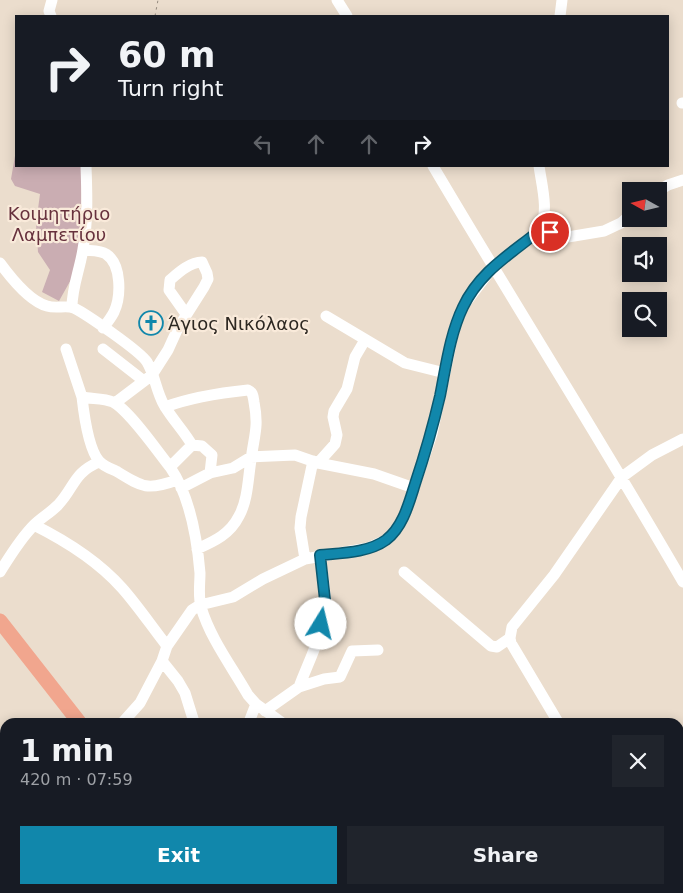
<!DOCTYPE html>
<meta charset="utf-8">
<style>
body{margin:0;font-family:"DejaVu Sans",sans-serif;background:#20242c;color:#f1f3f6;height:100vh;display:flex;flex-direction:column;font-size:19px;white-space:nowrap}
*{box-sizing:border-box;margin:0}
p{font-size:16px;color:#9ea1a6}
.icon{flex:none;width:28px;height:28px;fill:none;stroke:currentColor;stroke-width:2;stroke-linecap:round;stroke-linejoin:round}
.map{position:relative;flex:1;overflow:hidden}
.panel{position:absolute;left:0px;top:718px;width:684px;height:176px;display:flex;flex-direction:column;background:#171b24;border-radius:15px 15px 0 0;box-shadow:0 2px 12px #0003}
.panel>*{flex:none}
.hud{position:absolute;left:15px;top:15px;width:654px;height:152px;border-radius:0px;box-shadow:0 2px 12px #0003;background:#171b24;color:#f1f3f6;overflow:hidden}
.needle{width:32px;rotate:278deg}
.tools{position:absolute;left:622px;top:182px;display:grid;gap:10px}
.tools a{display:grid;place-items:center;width:45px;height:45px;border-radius:0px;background:#171b24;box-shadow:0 2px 12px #0003;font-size:25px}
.pin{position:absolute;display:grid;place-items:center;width:42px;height:42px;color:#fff;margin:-21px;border:2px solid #fff;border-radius:50%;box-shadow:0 1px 5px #0007}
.me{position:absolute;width:55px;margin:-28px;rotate:9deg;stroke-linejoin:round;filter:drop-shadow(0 0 4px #0008)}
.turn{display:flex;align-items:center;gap:18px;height:105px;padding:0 20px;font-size:22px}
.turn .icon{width:65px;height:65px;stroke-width:2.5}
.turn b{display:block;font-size:35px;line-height:42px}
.lanes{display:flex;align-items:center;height:48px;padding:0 20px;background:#0003;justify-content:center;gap:25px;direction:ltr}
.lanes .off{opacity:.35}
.round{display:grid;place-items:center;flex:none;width:52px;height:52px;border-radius:0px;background:#20242c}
.overview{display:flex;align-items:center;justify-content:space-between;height:85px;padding:0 20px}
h1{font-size:30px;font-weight:700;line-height:38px}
.action{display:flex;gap:10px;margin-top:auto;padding:10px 20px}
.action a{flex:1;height:58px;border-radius:0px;background:#1187ab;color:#fff;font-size:20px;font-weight:700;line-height:58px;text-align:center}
.action a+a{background:#20242c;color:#f1f3f6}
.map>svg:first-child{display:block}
</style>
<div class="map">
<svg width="683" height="893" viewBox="0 0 683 893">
<rect width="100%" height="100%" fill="#ebddcd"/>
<path fill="#caadb2" d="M16,150V166H82L80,241L73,276L59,301L42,292L50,270L38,252L36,224L40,194L15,186L11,179Z"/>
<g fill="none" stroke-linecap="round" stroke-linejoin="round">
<path stroke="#958b7f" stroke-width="1" stroke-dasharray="2.5 4" stroke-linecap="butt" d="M155,16L158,0"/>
<path stroke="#fff" stroke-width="11" d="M337,0L347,16
M51,16L49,11L52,0
M560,16L562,0
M682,103H683
M433,166C515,305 602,442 683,582
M658,191L668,185L683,180
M540,230L568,237L604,231L621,223L631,214
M83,250C90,251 100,250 106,254C122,264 121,297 114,312C111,318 107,323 103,328
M0,263C11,278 29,301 47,306C56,309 66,305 74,308C86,314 140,351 147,362C155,375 156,391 164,405C172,419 184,431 192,445L170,467C190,496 197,537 200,573C200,584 198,596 201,607C210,638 232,667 248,695L256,704L281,722
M72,307C72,287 80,269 83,249C88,222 87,193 86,166
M326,316L405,363L445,373
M66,349L82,397C92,399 104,398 113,402C129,410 158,452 170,467
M103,349L144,381
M82,397C84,415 88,448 99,461C103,466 111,469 116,471C142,487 147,491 177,480
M115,403L152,375L168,350L178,328L204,287L208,279L207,273L202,262C190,262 178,273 170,280L169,290L186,314
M165,407C192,397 219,393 248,390C253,392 253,396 254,402C259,428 254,435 251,460C248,478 248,500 239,516C230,534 215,541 197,549
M192,445L202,446L212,455L210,473
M318,463L335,444L337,435L333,417L334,411L347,389L355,357L365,340
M181,488L210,473L233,468L251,457L295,455L318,463L374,474L414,488
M34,525C66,541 98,561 122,588C138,606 152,627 167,646
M305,559L300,528L301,517L313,461
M0,572C10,556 20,539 34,525C41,518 50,513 58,505C75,487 73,473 99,462
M404,572L491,646L497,647L510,638
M162,661L178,681L185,693L194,722
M299,687C309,660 325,631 325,602C326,587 321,570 320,555
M265,711L299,687L324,679L340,677L352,651L378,650
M123,722L140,703L162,661L167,646L192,610L200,605L233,597L263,579L305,559L368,548L386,540L395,531L404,517L432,434L452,339L456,323L464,305L493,267L540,230C549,210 542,187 539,166
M249,722L256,704
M558,722L511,643L510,638L512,627L554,575L622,477L652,455L683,439
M0,738L5,737
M679,834L683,831
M268,889V893
M354,889L355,893
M396,889L398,893
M655,889L658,893"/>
<path stroke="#f1a68e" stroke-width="15" d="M0,621L79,722
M178,889L181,893"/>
</g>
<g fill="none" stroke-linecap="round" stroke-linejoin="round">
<g stroke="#0b586f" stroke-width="12">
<path id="route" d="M321,624L325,600L320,555C341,553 368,553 386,540C403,527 409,503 415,484C425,454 433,426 440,396C446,366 450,334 463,307C480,271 511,254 540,230L550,232"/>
</g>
<use href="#route" stroke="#1187ab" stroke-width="9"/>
</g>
<defs>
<g id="church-ring" transform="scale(1.25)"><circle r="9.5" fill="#f9eada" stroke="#1187ab" stroke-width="1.5"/><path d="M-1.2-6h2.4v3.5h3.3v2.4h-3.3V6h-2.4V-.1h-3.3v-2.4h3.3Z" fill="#1187ab"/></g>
</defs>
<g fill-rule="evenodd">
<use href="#church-ring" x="151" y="323"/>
</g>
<g text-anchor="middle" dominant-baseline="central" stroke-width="4.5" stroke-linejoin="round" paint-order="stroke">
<g font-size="18" fill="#67313d" stroke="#f9eada">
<text x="59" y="213">Κοιμητήριο<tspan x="59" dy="21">Λαμπετίου</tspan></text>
</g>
<g font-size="18" fill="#2d2822" stroke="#f9eada" text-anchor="start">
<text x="168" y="323">Άγιος Νικόλαος</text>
</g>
</g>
</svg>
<div class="tools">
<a><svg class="needle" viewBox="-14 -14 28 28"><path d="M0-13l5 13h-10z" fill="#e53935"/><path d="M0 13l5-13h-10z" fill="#9ea1a6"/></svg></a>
<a><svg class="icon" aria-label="sound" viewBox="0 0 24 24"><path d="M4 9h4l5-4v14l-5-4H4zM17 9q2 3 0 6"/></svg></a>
<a><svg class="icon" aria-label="search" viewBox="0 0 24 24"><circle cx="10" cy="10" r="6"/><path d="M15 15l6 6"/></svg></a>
</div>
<div class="pin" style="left:550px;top:232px;background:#d93025"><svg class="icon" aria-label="arrive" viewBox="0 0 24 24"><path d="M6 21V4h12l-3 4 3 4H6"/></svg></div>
<svg class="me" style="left:321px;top:624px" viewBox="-20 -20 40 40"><circle r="19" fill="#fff"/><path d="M0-13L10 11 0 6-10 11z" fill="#1187ab"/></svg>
<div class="hud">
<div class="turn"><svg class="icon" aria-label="right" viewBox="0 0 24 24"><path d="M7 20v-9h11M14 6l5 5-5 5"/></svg><div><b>60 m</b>Turn right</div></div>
<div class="lanes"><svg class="icon off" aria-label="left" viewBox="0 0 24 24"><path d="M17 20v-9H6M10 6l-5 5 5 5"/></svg><svg class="icon off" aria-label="ahead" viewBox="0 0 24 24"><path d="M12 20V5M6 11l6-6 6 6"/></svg><svg class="icon off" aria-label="ahead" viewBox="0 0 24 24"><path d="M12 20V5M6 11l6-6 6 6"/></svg><svg class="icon" aria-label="right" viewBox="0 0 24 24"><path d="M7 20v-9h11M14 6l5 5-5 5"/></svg></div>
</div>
<section class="panel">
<div class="overview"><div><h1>1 min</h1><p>420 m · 07:59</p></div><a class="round"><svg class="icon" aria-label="close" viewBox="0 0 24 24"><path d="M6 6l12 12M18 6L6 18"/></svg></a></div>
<div class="action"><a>Exit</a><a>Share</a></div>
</section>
</div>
